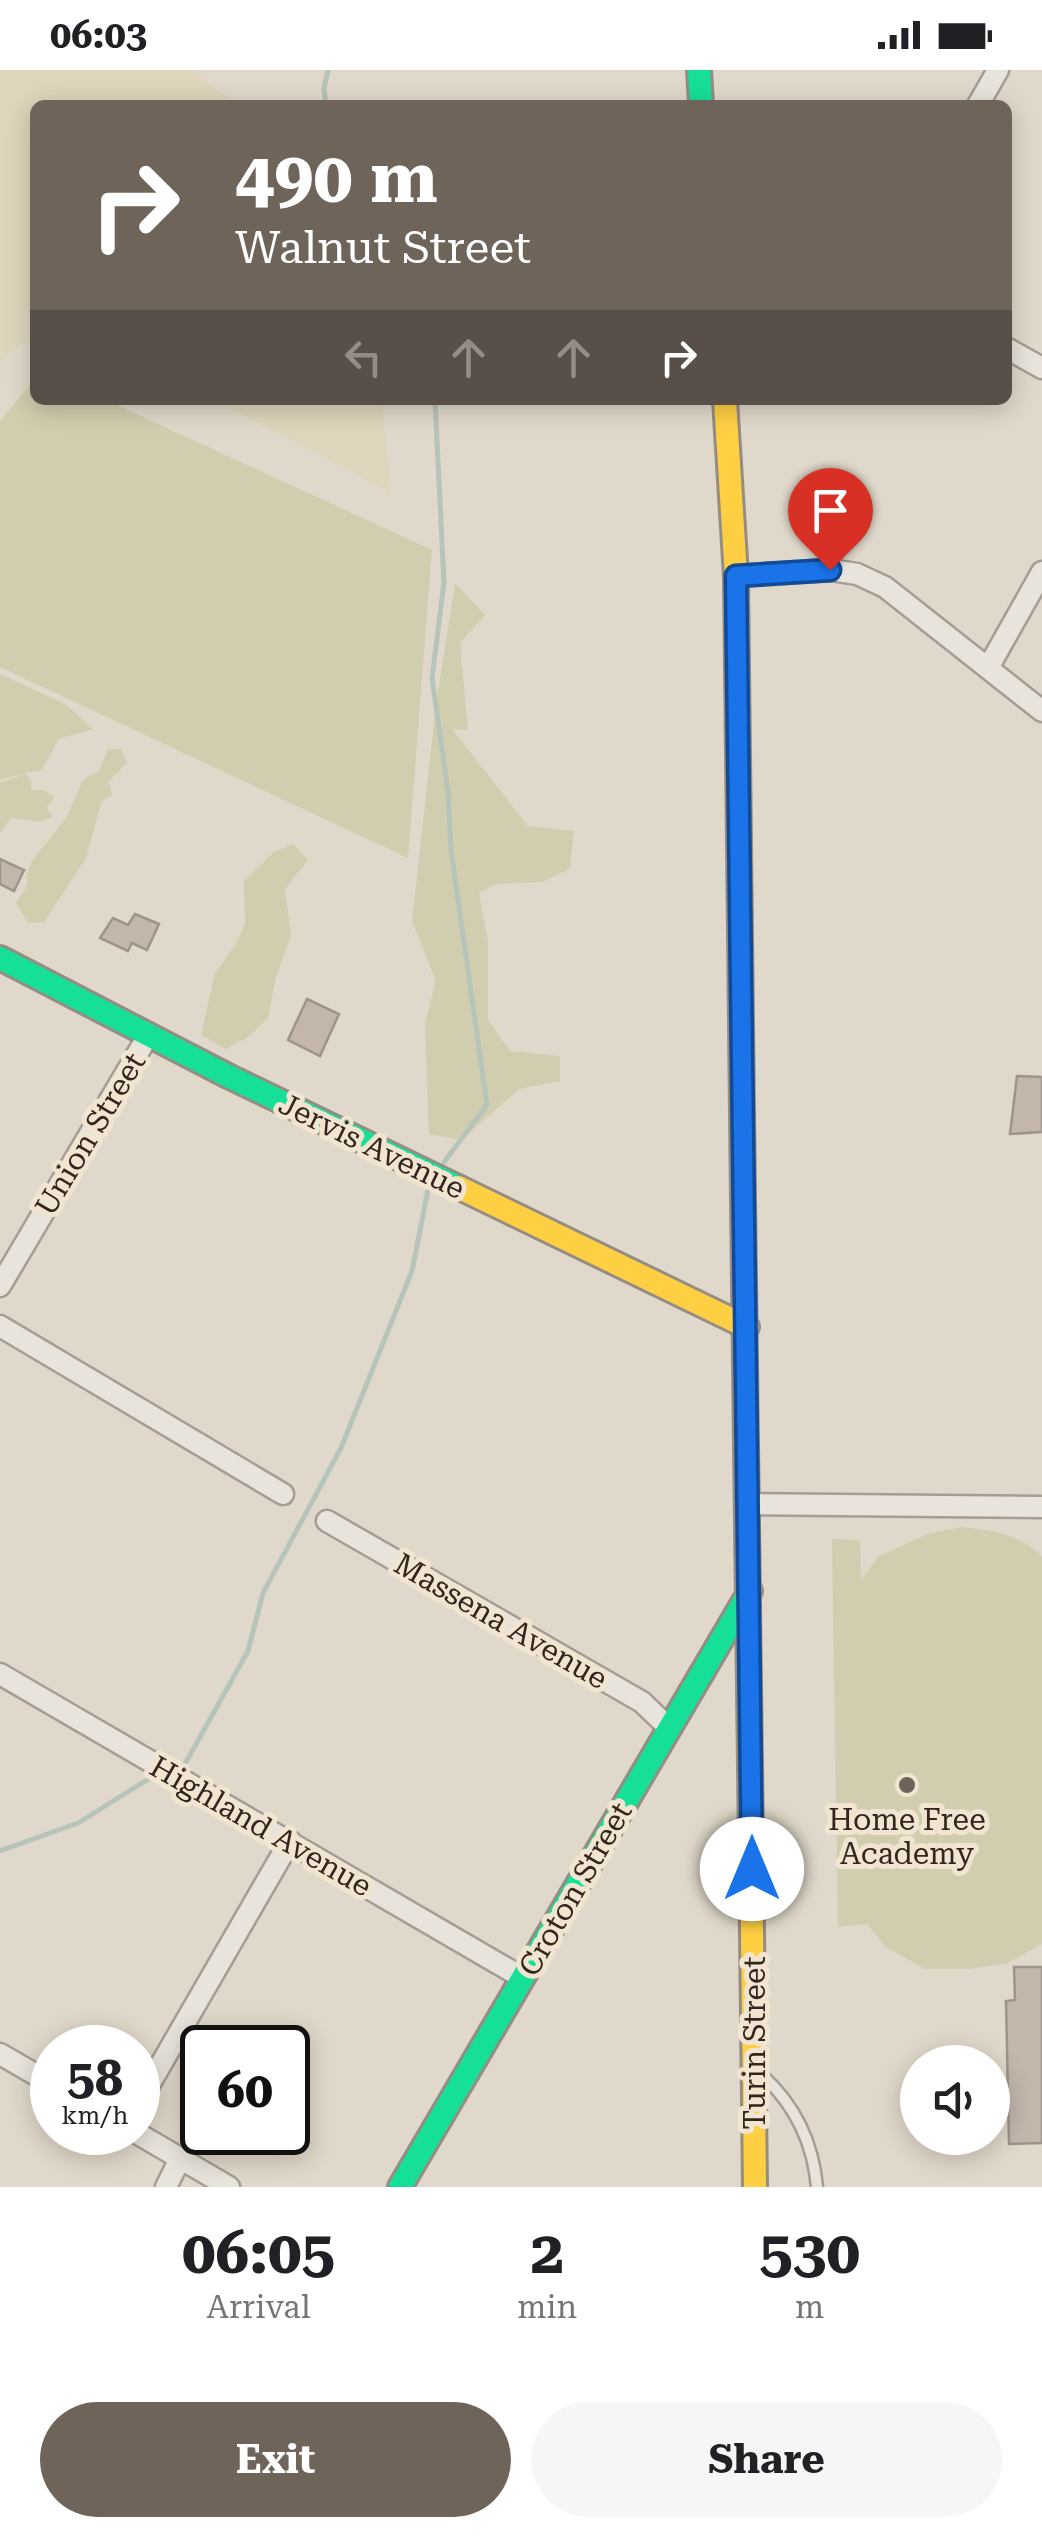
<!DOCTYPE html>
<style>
body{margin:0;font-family:"Roboto Serif",serif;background:#f6f6f6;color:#202124;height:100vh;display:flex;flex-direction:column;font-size:38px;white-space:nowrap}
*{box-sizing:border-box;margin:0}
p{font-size:32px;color:#757577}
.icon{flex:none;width:55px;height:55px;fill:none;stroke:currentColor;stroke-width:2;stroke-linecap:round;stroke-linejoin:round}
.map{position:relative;height:2117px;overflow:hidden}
.side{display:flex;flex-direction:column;background:#fff;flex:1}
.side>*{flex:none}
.hud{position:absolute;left:30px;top:30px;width:982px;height:305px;border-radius:15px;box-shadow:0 5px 25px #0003;background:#6f645a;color:#fff;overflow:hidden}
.buttons{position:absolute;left:900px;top:1975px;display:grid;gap:20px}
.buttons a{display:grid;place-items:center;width:110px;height:110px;border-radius:50%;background:#fff;box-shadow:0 5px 25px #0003;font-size:50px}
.speed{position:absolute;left:30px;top:1955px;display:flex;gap:20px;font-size:50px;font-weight:700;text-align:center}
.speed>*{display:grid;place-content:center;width:130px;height:130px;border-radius:50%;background:#fff;box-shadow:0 5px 25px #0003;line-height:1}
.speed small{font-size:25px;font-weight:400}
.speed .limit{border:5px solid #111;border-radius:15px;background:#fff;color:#111}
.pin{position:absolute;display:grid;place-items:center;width:85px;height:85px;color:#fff;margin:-102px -42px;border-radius:50% 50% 50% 0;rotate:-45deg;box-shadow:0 0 10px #0007}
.pin .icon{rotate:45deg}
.me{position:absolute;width:110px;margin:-55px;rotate:0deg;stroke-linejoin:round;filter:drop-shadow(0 0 8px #0008)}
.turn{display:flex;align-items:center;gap:35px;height:210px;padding:0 40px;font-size:45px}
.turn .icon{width:130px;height:130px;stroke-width:2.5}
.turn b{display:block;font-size:70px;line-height:85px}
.lanes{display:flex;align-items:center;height:95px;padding:0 40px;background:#0003;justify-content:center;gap:50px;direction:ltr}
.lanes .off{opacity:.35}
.eta{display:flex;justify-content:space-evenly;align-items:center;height:170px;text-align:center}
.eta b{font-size:60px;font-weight:700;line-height:70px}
.action{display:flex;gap:20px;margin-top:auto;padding:20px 40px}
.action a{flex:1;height:115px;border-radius:60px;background:#6f645a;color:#fff;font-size:40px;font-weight:700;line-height:115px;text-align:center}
.action a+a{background:#f6f6f6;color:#202124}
.status{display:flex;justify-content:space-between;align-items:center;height:70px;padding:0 50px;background:#fff;direction:ltr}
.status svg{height:28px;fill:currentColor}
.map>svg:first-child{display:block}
</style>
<div class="status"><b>06:03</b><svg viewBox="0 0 49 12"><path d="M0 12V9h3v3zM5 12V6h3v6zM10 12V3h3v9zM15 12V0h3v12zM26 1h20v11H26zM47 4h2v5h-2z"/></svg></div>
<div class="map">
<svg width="1042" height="2117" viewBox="0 0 1042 2117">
<rect width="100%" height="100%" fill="#e0d8ca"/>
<path fill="#ded5bc" d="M0,0H192L237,35H35V266L10,281L0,293Z
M214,330H382L391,422Z"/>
<path fill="#d0ceae" d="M35,309V330H106L432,480L408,788L0,597V351Z
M455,513L485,545L460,573L468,660L452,659L528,756L574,761L570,799L542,812L496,814L479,823L488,872V950L510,981L560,986V1011L519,1019L461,1070L429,1064L425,954L436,911L412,851L436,636Z
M0,604L65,634L93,659L59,669L42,700L0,709Z
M108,679H121L127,693L109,711L112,725L102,731L86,788L44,852L28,853L16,833L28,814L26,807L32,791L66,748L84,709L99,701Z
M25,704L31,709V720H44L54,727L47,737L52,747L39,752L11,748L0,763V713Z
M293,774L308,790L285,819L291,866L276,907L268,948L248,967L226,979L201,965L215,903L236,874L245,853L244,811L274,782Z
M962,1457C990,1460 1023,1465 1042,1487V1874L1008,1893L969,1899H925L886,1877L867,1854L838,1857L832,1469L860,1470L861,1510L878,1487L927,1464Z"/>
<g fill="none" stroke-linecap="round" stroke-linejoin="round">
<path stroke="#b6c4ba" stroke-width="5" d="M326,35L324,19L328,0
M435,330L444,513L432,608L448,721L451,780L487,1035L444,1092
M185,1694L248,1581L263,1523L341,1378L412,1201L428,1120
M0,1781L78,1753L147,1710"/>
</g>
<path fill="#c3b7ac" stroke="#9f948a" stroke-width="2.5" d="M0,789L24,800L14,821L0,814Z
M135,844L159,854L147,880L132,873L128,881L100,868L113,848L128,855Z
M307,929L339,944L320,986L288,970Z
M1017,1006L1042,1007V1062L1010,1064Z
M1014,1897H1042V2073L1009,2074L1006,1931L1015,1930Z"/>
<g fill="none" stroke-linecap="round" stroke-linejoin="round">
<g stroke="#a59d94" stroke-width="15">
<path id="lane" d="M762,2005C795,2035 813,2072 817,2117"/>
</g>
<g stroke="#a59d94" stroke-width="25">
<path id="street" d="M978,35L998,0
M1008,279L1042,298
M736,506L831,500L857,504L885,517L1042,641
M988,598L1042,502
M0,1216L149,964
M0,1256L283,1424
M749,1434L1042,1437
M327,1451L642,1632L669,1658
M0,1604L523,1908
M0,1984L52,2014
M138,2034L290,1771
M135,2062L229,2117
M166,2117L180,2089"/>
</g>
<g stroke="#958d84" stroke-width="28">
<path id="fast" d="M699,0L701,35
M0,888L228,1006L458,1117
M400,2117L750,1521"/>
</g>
<g stroke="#958d84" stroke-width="28">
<path id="slow" d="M725,330L736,506L743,1131
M458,1117L747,1257
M751,1778L755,2117"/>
</g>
<g stroke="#958d84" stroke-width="28">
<path id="jam" d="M743,1131L751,1778"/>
</g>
<use href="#lane" stroke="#e8e4db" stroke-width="10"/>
<use href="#street" stroke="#e8e4db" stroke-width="20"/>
<use href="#fast" stroke="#16e098" stroke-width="22"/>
<use href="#slow" stroke="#ffcf43" stroke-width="22"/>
<use href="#jam" stroke="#f24e42" stroke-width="22"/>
</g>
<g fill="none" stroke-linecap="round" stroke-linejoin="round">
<g stroke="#114b97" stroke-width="25">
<path id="route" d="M752,1799L736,506L830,500"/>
</g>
<use href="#route" stroke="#1a73e8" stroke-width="18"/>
</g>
<circle fill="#6f645a" stroke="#f1e5d1" stroke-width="4" cx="907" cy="1715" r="10"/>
<g text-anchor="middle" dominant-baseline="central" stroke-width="10" stroke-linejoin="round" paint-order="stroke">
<g font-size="30" fill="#32261e" stroke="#f1e5d1">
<text transform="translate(90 1064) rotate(-59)">Union Street</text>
<text transform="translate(372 1076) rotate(26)">Jervis Avenue</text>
<text transform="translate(501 1551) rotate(30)">Massena Avenue</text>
<text transform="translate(261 1756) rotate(30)">Highland Avenue</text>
<text transform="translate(575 1819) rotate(-60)">Croton Street</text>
<text transform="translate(754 1973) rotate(-90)">Turin Street</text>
</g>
<g font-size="30" fill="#32261e" stroke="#f1e5d1">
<text x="907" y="1749">Home Free<tspan x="907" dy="34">Academy</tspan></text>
</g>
</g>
</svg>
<div class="buttons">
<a><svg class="icon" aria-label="sound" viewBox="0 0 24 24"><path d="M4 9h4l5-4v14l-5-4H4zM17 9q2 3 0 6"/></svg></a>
</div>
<div class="speed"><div>58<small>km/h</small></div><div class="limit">60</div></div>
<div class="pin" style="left:830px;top:500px;background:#d93025"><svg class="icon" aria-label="arrive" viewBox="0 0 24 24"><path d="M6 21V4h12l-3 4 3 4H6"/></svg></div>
<svg class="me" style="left:752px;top:1799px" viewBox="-20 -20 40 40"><circle r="19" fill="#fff"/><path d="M0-13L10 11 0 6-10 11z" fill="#1a73e8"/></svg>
<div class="hud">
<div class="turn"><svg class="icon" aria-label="right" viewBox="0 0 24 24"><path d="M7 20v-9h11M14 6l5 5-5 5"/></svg><div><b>490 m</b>Walnut Street</div></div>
<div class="lanes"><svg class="icon off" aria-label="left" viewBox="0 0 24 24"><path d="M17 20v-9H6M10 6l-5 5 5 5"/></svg><svg class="icon off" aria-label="ahead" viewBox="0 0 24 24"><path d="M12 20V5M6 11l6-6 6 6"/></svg><svg class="icon off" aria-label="ahead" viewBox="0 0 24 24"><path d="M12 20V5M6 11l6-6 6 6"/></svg><svg class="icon" aria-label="right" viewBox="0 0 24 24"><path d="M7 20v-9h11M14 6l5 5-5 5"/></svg></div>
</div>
</div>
<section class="side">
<div class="eta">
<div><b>06:05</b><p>Arrival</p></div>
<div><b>2</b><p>min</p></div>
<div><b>530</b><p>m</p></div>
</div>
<div class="action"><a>Exit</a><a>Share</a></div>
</section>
